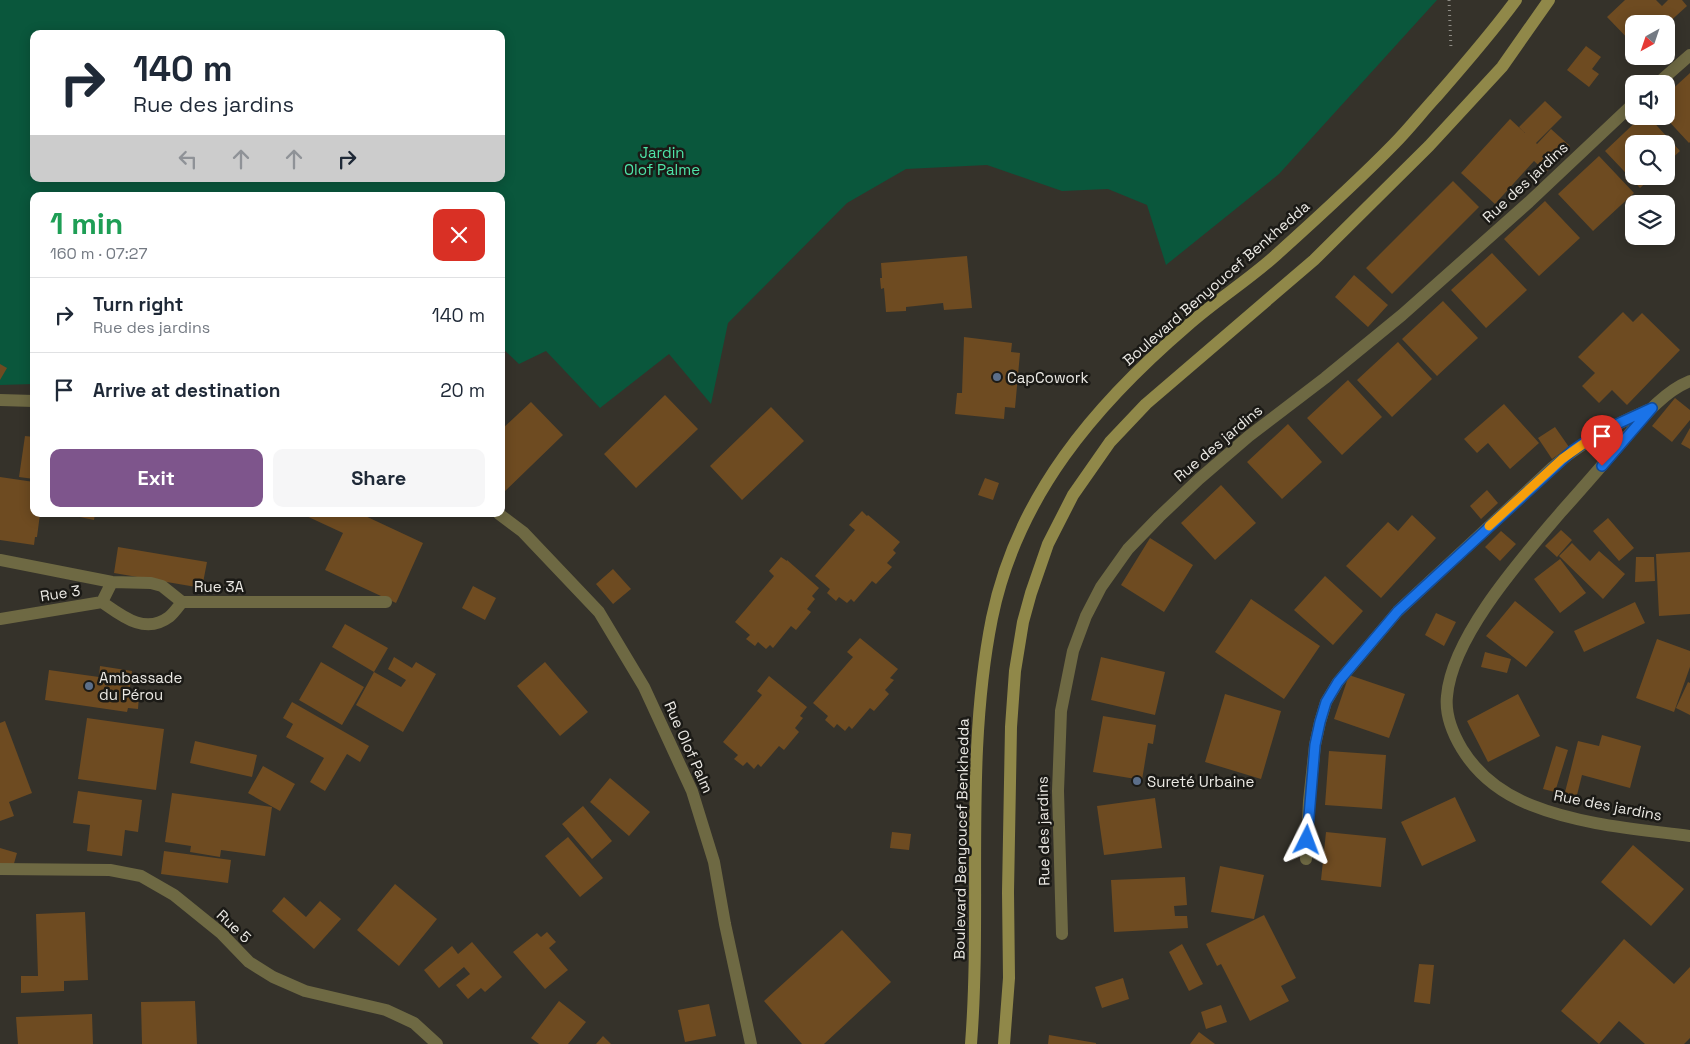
<!DOCTYPE html>
<meta charset="utf-8">
<style>
body{margin:0;font-family:"Space Grotesk",sans-serif;background:#f6f6f7;color:#1f2937;height:100vh;display:flex;flex-direction:column;font-size:19px;white-space:nowrap}
*{box-sizing:border-box;margin:0}
p{font-size:16px;color:#747a83}
.icon{flex:none;width:28px;height:28px;fill:none;stroke:currentColor;stroke-width:2;stroke-linecap:round;stroke-linejoin:round}
.map{position:relative;flex:1;overflow:hidden}
.panel{position:absolute;left:30px;top:192px;width:475px;height:325px;display:flex;flex-direction:column;background:#fff;border-radius:10px;box-shadow:0 2px 12px #0003}
.panel>*{flex:none}
.top-card{position:absolute;left:30px;top:30px;width:475px;height:152px;border-radius:10px;box-shadow:0 2px 12px #0003;background:#fff;color:#1f2937;overflow:hidden}
.needle{width:32px;rotate:220deg}
.buttons{position:absolute;left:1625px;top:15px;display:grid;gap:10px}
.buttons a{display:grid;place-items:center;width:50px;height:50px;border-radius:10px;background:#fff;box-shadow:0 2px 12px #0003;font-size:25px}
.pin{position:absolute;display:grid;place-items:center;width:42px;height:42px;color:#fff;margin:-51px -21px;border-radius:50% 50% 50% 0;rotate:-45deg;box-shadow:0 0 5px #0007}
.pin .icon{rotate:45deg}
.me{position:absolute;width:55px;margin:-28px;rotate:3deg;stroke-linejoin:round;filter:drop-shadow(0 0 4px #0008)}
.turn{display:flex;align-items:center;gap:18px;height:105px;padding:0 20px;font-size:22px}
.turn .icon{width:65px;height:65px;stroke-width:2.5}
.turn b{display:block;font-size:35px;line-height:42px}
.lanes{display:flex;align-items:center;height:48px;padding:0 20px;background:#0003;justify-content:center;gap:25px;direction:ltr}
.lanes .off{opacity:.35}
.round{display:grid;place-items:center;flex:none;width:52px;height:52px;border-radius:10px;background:#f6f6f7}
.summary{display:flex;align-items:center;justify-content:space-between;height:85px;padding:0 20px}
h1{font-size:30px;font-weight:800;line-height:38px;color:#1e9e55}
.cta{display:flex;gap:10px;margin-top:auto;padding:10px 20px}
.cta a{flex:1;height:58px;border-radius:10px;background:#7e558c;color:#fff;font-size:20px;font-weight:800;line-height:58px;text-align:center}
.cta a+a{background:#f6f6f7;color:#1f2937}
ul{padding:0;list-style:none}
li{display:flex;align-items:center;gap:15px;height:75px;padding:0 20px;border-top:1px solid #e0e1e3}
li div{flex:1}
li b{display:block;font-size:19px}
li em{font-style:normal}
.map>svg:first-child{display:block}
</style>
<div class="map">
<svg width="1690" height="1044" viewBox="0 0 1690 1044">
<rect width="100%" height="100%" fill="#35322a"/>
<path fill="#0a573c" fill-rule="evenodd" d="M0,0H1437L1279,174L1166,265L1147,205L1108,189L1062,191L987,165L906,169L847,203L728,323L711,404L669,354L600,408L546,351L519,364L501,347V196H34V384L0,385ZM34,34H501V179H34Z"/>
<path fill="#6e4b21" d="M1625,0H1656L1662,6L1668,0H1682L1687,6L1666,25V24H1634V45L1607,17Z
M1586,46L1601,57L1592,69L1599,74L1589,87L1567,70Z
M1690,73V142L1689,143L1664,116H1666V95Z
M1545,101L1562,117L1536,143L1537,144L1551,129L1570,146L1546,172L1534,161L1495,204L1461,173L1510,119L1525,133L1519,127Z
M1642,116H1648L1680,151L1666,164V144H1634V176H1653L1640,188L1605,151Z
M1599,156L1634,193L1593,231L1558,194Z
M1453,181L1479,207L1392,294L1366,268Z
M1545,201L1580,238L1539,276L1504,239Z
M1492,253L1527,290L1486,328L1451,290Z
M967,256L972,308L944,310L943,303L906,307V311L886,312L884,288L881,289L880,278H882L881,263Z
M1354,275L1388,305L1368,327L1335,297Z
M1443,301L1478,338L1437,376L1402,339Z
M1623,312L1633,322L1642,313L1680,350L1627,405L1612,390L1599,403L1582,386L1595,373L1578,357Z
M964,337L1012,343L1011,352L1020,353L1015,408L1005,407L1004,419L955,414L957,393H962Z
M1398,342L1432,379L1392,417L1357,380Z
M0,364L7,368L0,380Z
M1348,380L1382,417L1342,455L1307,418Z
M665,395L698,429L636,488L604,454Z
M1675,398L1690,410V420L1672,442L1652,426Z
M531,402L563,435L501,495V430Z
M1504,404L1539,443L1510,469L1488,443L1477,453L1464,439Z
M771,407L804,441L742,500L710,466Z
M1288,424L1322,462L1282,499L1247,462Z
M1555,427L1569,447L1552,459L1538,438Z
M1690,428V449L1681,444Z
M25,436L34,437V479L19,477Z
M0,477L34,482V514H40L37,537H35L34,545L0,540Z
M985,478L999,483L993,500L978,495Z
M1221,485L1256,523L1215,560L1181,523Z
M1487,490L1498,503L1481,519L1470,506Z
M862,511L867,516L868,515L900,542L893,550L896,553L887,563L892,567L876,584L872,581L854,602L851,599L847,603L839,597L836,601L827,593L830,589L815,576L855,530L849,525Z
M76,514H95L94,520L75,516Z
M302,514H361L423,543L396,603L325,570L343,533Z
M1412,515L1436,538L1381,598L1346,566L1388,522L1398,531Z
M1608,518L1634,548L1619,561L1593,531Z
M1561,530L1572,540L1557,557L1545,546Z
M1501,531L1516,544L1500,561L1485,547Z
M1150,538L1193,565L1164,612L1121,585Z
M1572,543L1590,561L1599,551L1625,574L1603,599L1559,556Z
M118,547L207,562L202,588L114,573Z
M1690,552V614L1659,616L1656,554Z
M781,557L787,561V560L819,588L812,596L815,599L807,609L811,612L796,630L791,626L773,648L770,645L766,649L758,642L755,646L746,639L750,635L735,622L774,576L769,571Z
M1636,557H1654L1655,581L1635,582Z
M1560,559L1586,593L1560,613L1534,579Z
M613,569L631,589L613,604L596,584Z
M1325,576L1363,611L1333,645L1294,610Z
M473,586L496,598L485,620L462,608Z
M1251,599L1320,646L1284,699L1215,652Z
M1515,601L1554,632L1526,667L1486,636Z
M1635,602L1645,623L1584,652L1574,631Z
M1436,613L1456,622L1444,646L1425,635Z
M345,624L388,648L374,672L401,687L406,680L388,669L394,657L412,668L416,662L436,674L403,732L356,705L374,672L332,647Z
M860,638L898,669L890,678L894,680L885,690L889,694L874,711L870,708L852,729L849,726L845,731L837,724L834,728L825,720L828,716L813,703L853,657L847,652Z
M1657,639L1690,651V667L1674,712L1636,698Z
M1485,652L1511,659L1507,673L1481,667Z
M1101,657L1165,672L1155,715L1091,700Z
M321,662L364,687L342,725L299,700Z
M545,662L588,712L560,736L517,686Z
M100,666L132,671L129,694L139,696L138,709L128,708L127,712L45,700L49,670L99,677Z
M1349,675L1405,694L1389,738L1334,719Z
M769,676L807,707L800,716L803,718L795,728L799,732L784,750L779,746L761,767L758,764L754,769L747,762L743,766L734,759L738,755L723,742L762,695L757,691Z
M1688,682L1690,683V715L1676,708Z
M1225,694L1281,711L1261,779L1205,762Z
M1518,694L1540,736L1488,762L1467,721Z
M292,702L369,746L360,762L347,754L325,791L310,782L324,758L286,737L293,724L283,718Z
M1103,716L1156,725L1153,744L1148,743L1142,780L1093,772Z
M87,718L164,729L156,790L78,779Z
M5,721L32,793L9,802L14,816L0,821V723Z
M1602,735L1641,746L1630,788L1582,775L1575,803L1563,800L1578,741L1599,746Z
M195,741L257,755L252,777L190,763Z
M1556,746L1568,750L1555,792L1543,789Z
M1329,751L1386,755L1382,809L1325,805Z
M263,766L295,784L280,811L248,793Z
M610,778L650,812L629,836L590,802Z
M78,791L142,800L138,832L125,830L122,856L87,851L90,825L73,823Z
M172,793L272,807L265,856L221,850L220,857L190,852L191,846L165,842Z
M1455,797L1476,841L1422,866L1401,822Z
M1155,798L1162,848L1104,855L1097,806Z
M583,806L612,841L592,859L562,824Z
M892,832L911,834L909,850L890,848Z
M1326,832L1386,838L1381,887L1321,880Z
M568,837L603,878L580,897L545,856Z
M1633,845L1684,889L1651,926L1601,882Z
M0,848L17,853L13,867L0,863Z
M164,851L231,860L228,883L161,874Z
M1220,866L1264,875L1254,919L1211,912Z
M1185,877L1187,905L1174,906L1175,916H1187L1188,928L1114,932L1111,880Z
M395,884L437,919L399,966L357,930Z
M284,897L306,917L320,901L341,919L314,949L272,911Z
M85,912L88,980L64,981V991L21,993V976H38L36,914Z
M1264,915L1296,978L1281,986L1289,1001L1250,1021L1221,964L1217,966L1206,944Z
M842,930L891,982L824,1044H802L764,1001Z
M547,932L556,942L549,948L568,970L545,989L513,952L537,933L541,937Z
M1624,939L1674,984L1690,967V1038L1684,1044H1645L1619,1021L1599,1044L1561,1011Z
M472,942L502,977L485,992L481,988L468,999L456,985L470,974L464,967L439,988L424,970L452,946L458,954Z
M1182,944L1203,984L1189,991L1169,952Z
M1419,964L1434,965L1430,1004L1414,1002Z
M1123,978L1129,999L1102,1008L1095,987Z
M195,1001L197,1044H142L141,1002Z
M559,1001L586,1022L568,1044H539L531,1038Z
M709,1004L716,1036L685,1042L678,1010Z
M1221,1005L1227,1022L1206,1029L1201,1012Z
M92,1014L93,1044H18L16,1017Z
M1199,1032L1215,1044H1190Z
M1049,1035L1096,1043V1044H1048Z
M603,1036L611,1044H596Z"/>
<g fill="none" stroke-linecap="round" stroke-linejoin="round">
<path stroke="#8e8c85" stroke-width="3" stroke-dasharray="1 4" stroke-linecap="butt" d="M1449,0L1451,49"/>
<path stroke="#6e6943" stroke-width="12" d="M1657,84L1690,55
M1690,381C1660,393 1639,423 1618,447C1599,469 1580,491 1561,512C1523,557 1452,636 1447,696C1445,714 1453,734 1462,749C1478,775 1503,794 1531,805C1581,825 1637,829 1690,836
M0,400L34,401
M499,514L523,532L599,612L644,687L692,791L714,862L725,924L751,1044
M0,560L112,582L151,583L162,586L182,602H386
M102,602C122,616 145,635 169,617C174,613 178,607 182,602
M0,619L102,602L112,582
M1306,859L1309,801L1315,745L1320,722L1326,702L1338,682L1398,611L1553,467C1582,442 1613,425 1648,410
M0,869L110,870L141,876L174,895L221,933L249,962L273,977L305,991L386,1010L414,1023L437,1044
M1062,934L1058,791L1061,711L1073,651L1086,616L1101,587L1128,549L1159,517L1199,479L1249,436L1325,378L1402,315L1529,202L1634,103"/>
<path stroke="#908849" stroke-width="12" d="M971,1044C982,902 964,758 992,618C1017,496 1095,405 1187,326C1215,301 1247,281 1275,256C1316,219 1356,183 1394,144C1409,129 1422,112 1436,97C1464,65 1491,34 1516,0
M1004,1044L1009,978L1008,892L1011,727L1015,671L1023,622L1031,593L1048,544L1073,495L1110,442L1146,404L1314,260L1429,146L1502,67L1549,0"/>
</g>
<g fill="none" stroke-linecap="round" stroke-linejoin="round">
<g stroke="#114b97" stroke-width="12">
<path id="route" d="M1307,840L1315,745L1320,722L1326,702L1338,682L1398,611L1572,451L1600,432L1652,408L1602,466"/>
</g>
<use href="#route" stroke="#1a73e8" stroke-width="9"/>
<path stroke="#f59e0b" stroke-width="9" d="M1489,526L1562,459L1589,440"/>
</g>
<g fill="#5c6f8a" stroke="#1b1a16" stroke-width="2">
<circle cx="997" cy="377" r="5"/>
<circle cx="89" cy="686" r="5"/>
<circle cx="1137" cy="781" r="5"/>
</g>
<g text-anchor="middle" dominant-baseline="central" stroke-width="5" stroke-linejoin="round" paint-order="stroke">
<g font-size="15" fill="#4ee5a8" stroke="#1b1a16">
<text x="662" y="152">Jardin<tspan x="662" dy="17">Olof Palme</tspan></text>
</g>
<g font-size="15" fill="#ebe9e4" stroke="#1b1a16">
<text transform="translate(1525 182) rotate(-43)">Rue des jardins</text>
<text transform="translate(1216 283) rotate(-41)">Boulevard Benyoucef Benkhedda</text>
<text transform="translate(1218 443) rotate(-40)">Rue des jardins</text>
<text x="219" y="586">Rue 3A</text>
<text transform="translate(60 593) rotate(-9)">Rue 3</text>
<text transform="translate(689 747) rotate(66)">Rue Olof Palm</text>
<text transform="translate(1608 805) rotate(11)">Rue des jardins</text>
<text transform="translate(1043 831) rotate(-91)">Rue des jardins</text>
<text transform="translate(961 839) rotate(-89)">Boulevard Benyoucef Benkhedda</text>
<text transform="translate(234 926) rotate(43)">Rue 5</text>
</g>
<g font-size="15" fill="#ebe9e4" stroke="#1b1a16" text-anchor="start">
<text x="1007" y="377">CapCowork</text>
<text x="99" y="677">Ambassade<tspan x="99" dy="17">du Pérou</tspan></text>
<text x="1147" y="781">Sureté Urbaine</text>
</g>
</g>
</svg>
<div class="buttons">
<a><svg class="needle" viewBox="-14 -14 28 28"><path d="M0-13l5 13h-10z" fill="#e53935"/><path d="M0 13l5-13h-10z" fill="#747a83"/></svg></a>
<a><svg class="icon" aria-label="sound" viewBox="0 0 24 24"><path d="M4 9h4l5-4v14l-5-4H4zM17 9q2 3 0 6"/></svg></a>
<a><svg class="icon" aria-label="search" viewBox="0 0 24 24"><circle cx="10" cy="10" r="6"/><path d="M15 15l6 6"/></svg></a>
<a><svg class="icon" aria-label="layers" viewBox="0 0 24 24"><path d="M12 4l9 5-9 5-9-5zM3 14l9 5 9-5"/></svg></a>
</div>
<div class="pin" style="left:1602px;top:466px;background:#d93025"><svg class="icon" aria-label="arrive" viewBox="0 0 24 24"><path d="M6 21V4h12l-3 4 3 4H6"/></svg></div>
<svg class="me" style="left:1307px;top:840px" viewBox="-20 -20 40 40"><path d="M0-17L14 15 0 8-14 15z" fill="#1a73e8" stroke="#fff" stroke-width="4"/></svg>
<div class="top-card">
<div class="turn"><svg class="icon" aria-label="right" viewBox="0 0 24 24"><path d="M7 20v-9h11M14 6l5 5-5 5"/></svg><div><b>140 m</b>Rue des jardins</div></div>
<div class="lanes"><svg class="icon off" aria-label="left" viewBox="0 0 24 24"><path d="M17 20v-9H6M10 6l-5 5 5 5"/></svg><svg class="icon off" aria-label="ahead" viewBox="0 0 24 24"><path d="M12 20V5M6 11l6-6 6 6"/></svg><svg class="icon off" aria-label="ahead" viewBox="0 0 24 24"><path d="M12 20V5M6 11l6-6 6 6"/></svg><svg class="icon" aria-label="right" viewBox="0 0 24 24"><path d="M7 20v-9h11M14 6l5 5-5 5"/></svg></div>
</div>
<section class="panel">
<div class="summary"><div><h1>1 min</h1><p>160 m · 07:27</p></div><a class="round" style="background:#d93025;color:#fff"><svg class="icon" aria-label="close" viewBox="0 0 24 24"><path d="M6 6l12 12M18 6L6 18"/></svg></a></div>
<ul>
<li><svg class="icon" aria-label="right" viewBox="0 0 24 24"><path d="M7 20v-9h11M14 6l5 5-5 5"/></svg><div><b>Turn right</b><p>Rue des jardins</p></div><em>140 m</em></li>
<li><svg class="icon" aria-label="arrive" viewBox="0 0 24 24"><path d="M6 21V4h12l-3 4 3 4H6"/></svg><div><b>Arrive at destination</b></div><em>20 m</em></li>
</ul>
<div class="cta"><a>Exit</a><a>Share</a></div>
</section>
</div>
